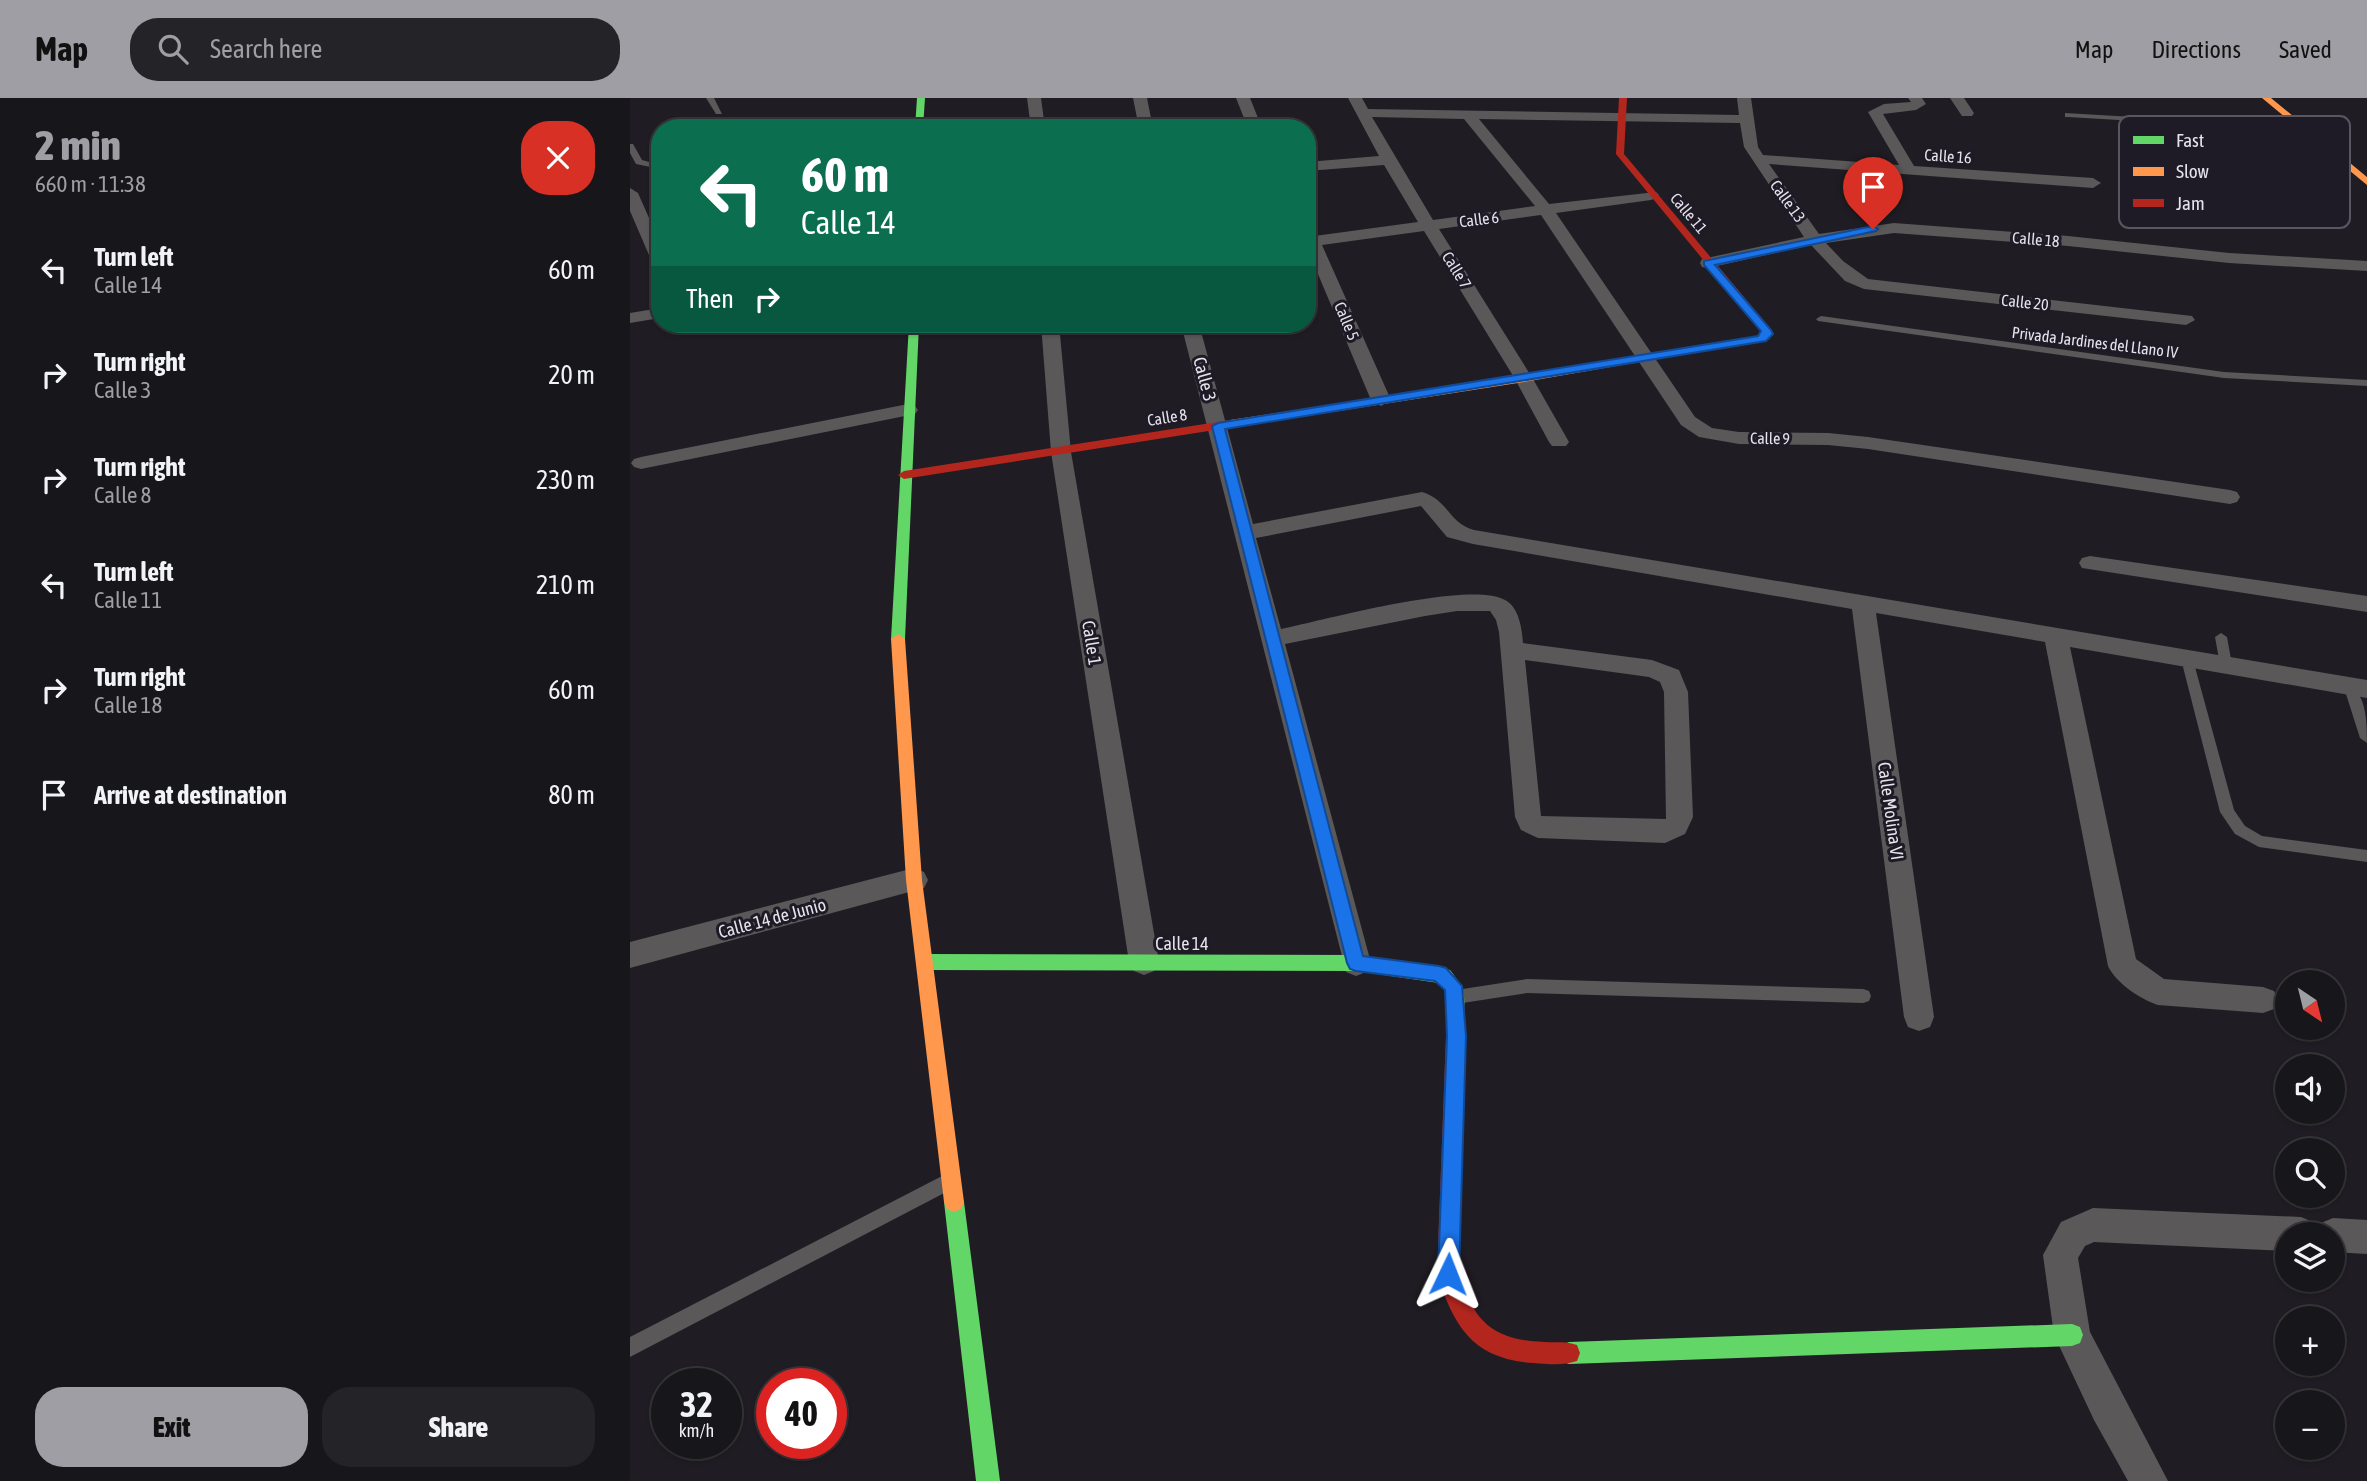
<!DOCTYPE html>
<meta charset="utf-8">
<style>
body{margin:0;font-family:"Asap Condensed",sans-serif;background:#242327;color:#f1f3f6;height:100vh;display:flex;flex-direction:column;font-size:26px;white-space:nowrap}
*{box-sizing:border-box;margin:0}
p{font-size:23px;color:#9e9fa2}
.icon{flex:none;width:38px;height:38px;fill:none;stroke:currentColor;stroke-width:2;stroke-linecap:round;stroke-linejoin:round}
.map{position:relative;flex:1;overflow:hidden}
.drawer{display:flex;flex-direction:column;background:#17161a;width:630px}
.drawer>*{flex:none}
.banner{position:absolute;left:21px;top:21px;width:665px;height:214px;border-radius:28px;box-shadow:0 2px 5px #0004,0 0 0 2px #363539;background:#0b6e4f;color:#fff;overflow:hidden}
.needle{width:46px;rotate:145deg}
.tools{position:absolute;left:1645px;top:872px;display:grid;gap:14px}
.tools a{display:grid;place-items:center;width:70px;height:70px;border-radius:50%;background:#17161a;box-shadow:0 2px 5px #0004,0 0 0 2px #363539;font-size:35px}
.speed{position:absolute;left:21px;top:1270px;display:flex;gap:14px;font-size:35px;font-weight:700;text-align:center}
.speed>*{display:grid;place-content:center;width:91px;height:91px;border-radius:50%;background:#17161a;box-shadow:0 2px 5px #0004,0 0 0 2px #363539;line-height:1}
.speed small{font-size:18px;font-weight:400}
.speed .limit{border:10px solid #d22;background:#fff;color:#111}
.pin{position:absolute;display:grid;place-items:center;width:60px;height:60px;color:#fff;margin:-72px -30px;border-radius:50% 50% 50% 0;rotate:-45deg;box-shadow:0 0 7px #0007}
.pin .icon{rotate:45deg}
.me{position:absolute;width:77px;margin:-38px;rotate:2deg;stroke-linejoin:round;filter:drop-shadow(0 0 5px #0008)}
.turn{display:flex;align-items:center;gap:24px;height:147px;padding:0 35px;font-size:32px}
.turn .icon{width:91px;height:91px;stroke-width:2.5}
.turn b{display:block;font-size:49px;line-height:60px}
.then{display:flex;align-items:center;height:66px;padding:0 35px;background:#0003;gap:14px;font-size:26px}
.round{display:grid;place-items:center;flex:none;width:74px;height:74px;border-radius:28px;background:#242327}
.overview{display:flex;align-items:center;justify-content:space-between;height:119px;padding:0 35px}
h1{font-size:42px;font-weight:800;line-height:52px;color:#a09ea5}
.action{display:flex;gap:14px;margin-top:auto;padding:14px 35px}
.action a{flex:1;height:80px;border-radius:28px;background:#a09ea5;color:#111;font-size:28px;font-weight:800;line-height:80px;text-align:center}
.action a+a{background:#242327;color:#f1f3f6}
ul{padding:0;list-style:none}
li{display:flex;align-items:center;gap:21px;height:105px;padding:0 35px}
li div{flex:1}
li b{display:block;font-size:26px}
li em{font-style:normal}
header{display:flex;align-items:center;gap:42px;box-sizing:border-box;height:98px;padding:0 35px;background:#a09ea5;color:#111}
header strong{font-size:33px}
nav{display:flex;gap:38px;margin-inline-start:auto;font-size:24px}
.search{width:490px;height:63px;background:#242327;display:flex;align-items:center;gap:18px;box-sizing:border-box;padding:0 24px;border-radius:28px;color:#9e9fa2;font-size:26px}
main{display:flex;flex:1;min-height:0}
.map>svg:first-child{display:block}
</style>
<header>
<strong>Map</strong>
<div class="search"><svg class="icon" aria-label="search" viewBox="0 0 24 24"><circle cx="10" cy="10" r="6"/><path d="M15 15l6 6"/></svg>Search here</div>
<nav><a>Map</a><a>Directions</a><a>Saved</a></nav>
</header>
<main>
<section class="drawer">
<div class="overview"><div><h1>2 min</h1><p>660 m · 11:38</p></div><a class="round" style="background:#d93025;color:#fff"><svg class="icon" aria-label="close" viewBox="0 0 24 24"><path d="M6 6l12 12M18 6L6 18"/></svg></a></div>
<ul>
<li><svg class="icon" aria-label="left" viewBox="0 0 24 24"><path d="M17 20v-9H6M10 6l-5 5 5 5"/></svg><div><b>Turn left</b><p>Calle 14</p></div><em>60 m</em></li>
<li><svg class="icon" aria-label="right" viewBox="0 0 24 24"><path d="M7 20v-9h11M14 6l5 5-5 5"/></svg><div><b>Turn right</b><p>Calle 3</p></div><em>20 m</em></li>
<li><svg class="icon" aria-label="right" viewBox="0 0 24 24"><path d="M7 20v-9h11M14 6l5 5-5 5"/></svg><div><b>Turn right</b><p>Calle 8</p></div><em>230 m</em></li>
<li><svg class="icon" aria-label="left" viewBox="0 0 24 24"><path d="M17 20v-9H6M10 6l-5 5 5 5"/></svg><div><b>Turn left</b><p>Calle 11</p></div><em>210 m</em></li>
<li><svg class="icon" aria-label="right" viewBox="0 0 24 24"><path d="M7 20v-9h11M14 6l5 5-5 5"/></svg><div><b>Turn right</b><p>Calle 18</p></div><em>60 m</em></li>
<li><svg class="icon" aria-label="arrive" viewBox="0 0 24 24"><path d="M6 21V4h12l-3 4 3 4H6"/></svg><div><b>Arrive at destination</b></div><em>80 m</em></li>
</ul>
<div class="action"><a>Exit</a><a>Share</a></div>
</section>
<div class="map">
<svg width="1737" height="1383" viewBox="0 0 1737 1383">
<rect width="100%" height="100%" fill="#1f1d23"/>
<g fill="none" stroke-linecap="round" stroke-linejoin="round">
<path fill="#5a5858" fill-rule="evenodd" d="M76,0H84L92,16H86Z
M1435,15L1674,29L1678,31L1674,33L1438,19H1435Z
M0,46H3L12,62L30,67V71L6,66L0,55Z
M1191,218L1594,274L1737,282V288L1594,280L1188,223L1186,221Z
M1591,535L1597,539L1602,567L1596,572L1590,567L1585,539Z
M1559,564L1565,569L1604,712L1615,728L1632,738L1737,752V764L1629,749L1605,736L1590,714L1553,569Z
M1723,591C1737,599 1737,630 1737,645L1730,640L1716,596Z
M897,881L1233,891L1239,893L1241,898L1239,903L1233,905L897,895L826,906L820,904L818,899L820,894L826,892Z
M314,1077L320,1080L323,1086L320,1092L0,1259V1239Z"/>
<path fill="#5a5858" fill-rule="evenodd" d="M397,0H411L415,30H401Z
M503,0H517L523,30H509Z
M606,0H620L632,30H618Z
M718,0H732L738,11L1109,17L1107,0H1121L1128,49L1133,57L1269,67L1238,14L1254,6L1281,4L1278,0H1292L1296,6L1286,12L1253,16L1284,68L1463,80L1471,85L1463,90L1139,66L1189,136L1264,125L1438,138L1599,155L1737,163V173L1599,165L1438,148L1264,135L1196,145L1213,163L1238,181L1562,218L1565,222L1556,227L1234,191L1215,183L1181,147L1078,170L1072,169L1070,165L1072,161L1174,139L1114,49L1110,25L849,21L919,106L1026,94L1029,97L1026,100L1021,102L926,115L1065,319L1082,330L1109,334L1198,335L1238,339L1600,392L1607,394L1610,399L1607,404L1600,406L1238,351L1198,347L1109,346L1069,339L1051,327L911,117L809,131L903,281L939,344L936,348H922L919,344L885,281L794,133L692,147L761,302L751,308L741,302L677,150V139L788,124L754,67L677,73V64L749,58ZM742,19L834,21L905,108L803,122Z
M1320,0H1334L1344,15L1342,18H1332Z
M0,90L8,95L30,145V169L22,164L0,113Z
M30,210V220L0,225V215Z
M411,226H429L441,354L529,864L524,873L514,877L504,873L499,864L421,354Z
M551,226H569L623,426L792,394C819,402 818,425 844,432L1737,582V600L1440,549L1506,861L1534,881L1633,889L1644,893L1648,902L1644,911L1633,915L1528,907C1510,901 1486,885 1478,868L1415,544L1246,515L1304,919L1300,929L1289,933L1278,929L1274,919L1222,511L843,446L817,439L791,408L626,440L651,531C694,522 840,482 875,502C889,509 892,531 893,545L1022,562L1049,572L1058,594L1063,719L1055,736L1035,745L908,740L891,732L885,719L869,534L866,522L860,513H827L795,518L655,546L741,865L736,874L726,878L716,874ZM895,562L1019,579L1030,584L1034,594L1036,721L911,718Z
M278,306L285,308L288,312L285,316L11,371L4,369L1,365L4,361L11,359Z
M1460,458L1737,498V514L1452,470L1449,465L1452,460Z
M284,770L294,774L298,782L294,790L0,870V844Z
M1463,1110L1671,1119L1683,1124L1687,1134L1691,1125L1703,1120L1737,1122V1156L1703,1154V1136H1657V1153L1464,1144L1455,1148L1448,1160L1460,1234L1538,1383H1498L1464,1322L1424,1237L1413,1157L1431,1124Z"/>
<path fill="#63d668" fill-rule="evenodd" d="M287,0H295L293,30H285Z
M279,226H289L275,541L268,546L261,541Z
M295,856L726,857L820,872C830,884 839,901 832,916L826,918L820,916L814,891L809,885L726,873L295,872L289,869L286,864L289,859Z
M324,1094L331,1097L334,1104L370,1383H346L314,1104L317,1097Z
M1442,1226L1450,1229L1453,1237L1450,1245L1442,1248L939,1266L931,1263L928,1255L931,1247L939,1244Z"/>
<path fill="#ff974d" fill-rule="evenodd" d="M1632,0H1641L1737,79V87Z
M1114,240L1118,241V245L894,284L600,330L594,326L600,322L894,278Z
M268,536L275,541L292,782L334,1104L331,1111L324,1114L317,1111L314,1104L276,782L261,541Z"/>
<path fill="#b3261e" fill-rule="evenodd" d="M989,0H997L994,56L1140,230V241L1110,245V241L1131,237V232L986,56Z
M600,322L606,326L604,329L274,381L268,377L274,373Z
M826,902L832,904L835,910L829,1176C844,1224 863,1242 914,1244C926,1245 936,1243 947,1247L950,1255L947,1263C933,1268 918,1266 903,1265C843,1261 824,1229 807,1176L817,910L820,904Z"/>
</g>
<path fill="#1a73e8" stroke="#114b97" stroke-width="2" d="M1243,128L1248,131L1246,133L1085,167L1141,232L1143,236L1136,243L595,331L733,858L809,868L816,870L832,888L836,938L829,1176L826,1184L818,1187L811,1184L808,1176L817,938L815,892L805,883L726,873L720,871L717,865L582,328L588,325L1128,238L1131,233L1074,167V163Z"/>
<g text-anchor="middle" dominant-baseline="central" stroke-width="6" stroke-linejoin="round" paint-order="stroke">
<g font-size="16" fill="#e6e3eb" stroke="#1e1a26">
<text transform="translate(1318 58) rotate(4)">Calle 16</text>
<text transform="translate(1158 103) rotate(54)">Calle 13</text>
<text transform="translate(1059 115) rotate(50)">Calle 11</text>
<text transform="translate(849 121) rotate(-7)">Calle 6</text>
<text transform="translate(1406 141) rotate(5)">Calle 18</text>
<text transform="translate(827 172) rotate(58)">Calle 7</text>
<text transform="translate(1395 204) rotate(6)">Calle 20</text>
<text transform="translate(717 223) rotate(67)">Calle 5</text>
<text transform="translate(1465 244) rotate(7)">Privada Jardines del Llano IV</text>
<text transform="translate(537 319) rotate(-9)">Calle 8</text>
<text transform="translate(1140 340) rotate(1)">Calle 9</text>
</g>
<g font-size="18" fill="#e6e3eb" stroke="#1e1a26">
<text transform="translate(575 281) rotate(75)">Calle 3</text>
<text transform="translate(462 545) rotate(81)">Calle 1</text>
<text transform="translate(1261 713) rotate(82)">Calle Molina VI</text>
<text transform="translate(142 820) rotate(-15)">Calle 14 de Junio</text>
<text x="552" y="845">Calle 14</text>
</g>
</g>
<rect x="1489" y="18" width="231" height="112" rx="10" fill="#1e1a26" stroke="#5a5661" stroke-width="2"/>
<rect x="1503" y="38" width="31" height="8" fill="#63d668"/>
<rect x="1503" y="69" width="31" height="9" fill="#ff974d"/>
<rect x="1503" y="101" width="31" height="8" fill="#b3261e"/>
<g font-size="19" fill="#e6e3eb">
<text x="1546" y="49">Fast</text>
<text x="1546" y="80">Slow</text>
<text x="1546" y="112">Jam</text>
</g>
</svg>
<div class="tools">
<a><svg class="needle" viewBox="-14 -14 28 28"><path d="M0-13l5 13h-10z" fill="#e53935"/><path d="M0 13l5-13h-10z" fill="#9e9fa2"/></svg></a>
<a><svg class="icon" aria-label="sound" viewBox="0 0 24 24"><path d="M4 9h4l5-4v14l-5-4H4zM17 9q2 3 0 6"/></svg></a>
<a><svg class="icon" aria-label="search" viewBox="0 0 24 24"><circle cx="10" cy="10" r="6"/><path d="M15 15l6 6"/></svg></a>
<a><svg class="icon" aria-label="layers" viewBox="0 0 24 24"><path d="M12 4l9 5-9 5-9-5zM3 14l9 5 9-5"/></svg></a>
<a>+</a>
<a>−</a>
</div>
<div class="speed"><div>32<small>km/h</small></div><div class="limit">40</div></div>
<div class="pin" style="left:1243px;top:131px;background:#d93025"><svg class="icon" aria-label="arrive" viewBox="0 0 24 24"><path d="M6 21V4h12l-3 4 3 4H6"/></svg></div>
<svg class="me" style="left:818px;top:1176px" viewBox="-20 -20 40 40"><path d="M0-17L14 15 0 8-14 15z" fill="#1a73e8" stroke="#fff" stroke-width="4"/></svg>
<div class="banner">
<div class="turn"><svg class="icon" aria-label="left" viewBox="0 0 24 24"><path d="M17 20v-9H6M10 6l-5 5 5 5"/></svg><div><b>60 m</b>Calle 14</div></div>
<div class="then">Then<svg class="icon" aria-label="right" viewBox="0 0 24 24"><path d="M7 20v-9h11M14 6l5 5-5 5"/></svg></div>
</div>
</div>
</main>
